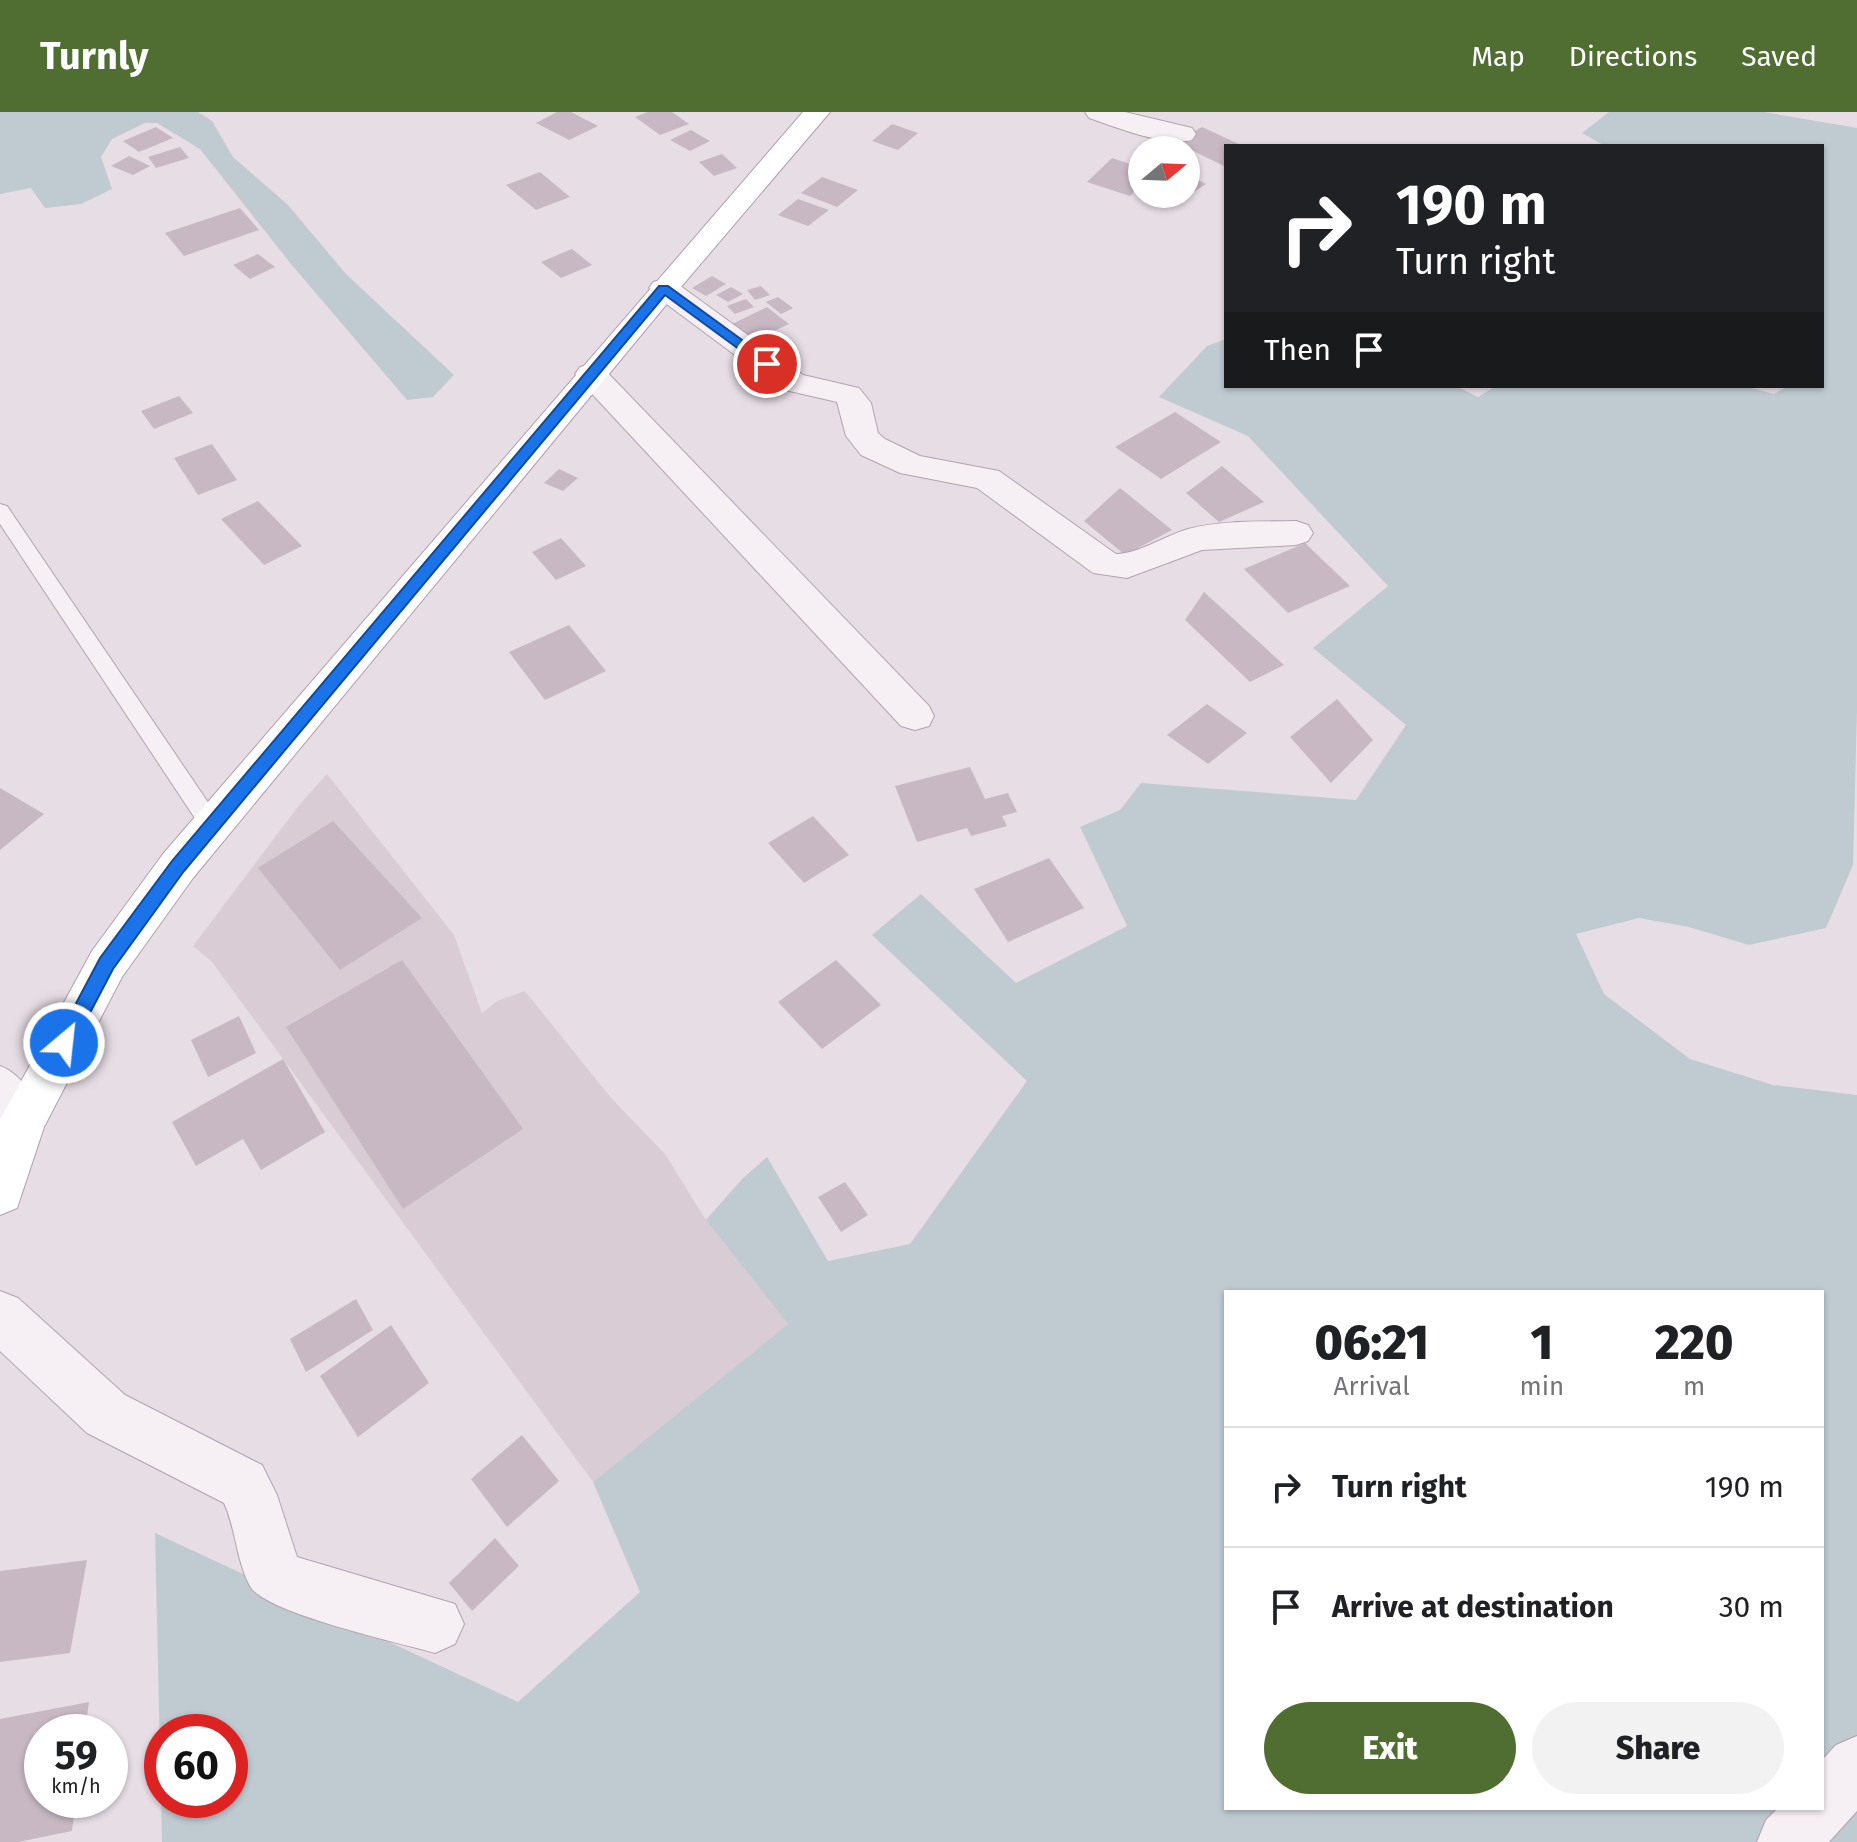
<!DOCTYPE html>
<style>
body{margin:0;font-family:"Fira Sans",sans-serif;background:#f2f2f2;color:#202124;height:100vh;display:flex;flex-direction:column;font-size:30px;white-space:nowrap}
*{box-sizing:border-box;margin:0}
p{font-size:26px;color:#757577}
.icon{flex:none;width:44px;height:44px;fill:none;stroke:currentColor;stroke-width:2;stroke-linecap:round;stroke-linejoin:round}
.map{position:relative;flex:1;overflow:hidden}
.drawer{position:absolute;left:1224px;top:1178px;width:600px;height:520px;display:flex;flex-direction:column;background:#fff;border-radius:0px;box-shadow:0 2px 6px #0004}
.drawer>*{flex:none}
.guide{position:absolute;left:1224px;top:32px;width:600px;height:244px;border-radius:0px;box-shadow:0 2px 6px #0004;background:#202124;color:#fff;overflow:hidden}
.needle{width:52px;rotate:71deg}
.tools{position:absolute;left:1128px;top:24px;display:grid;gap:16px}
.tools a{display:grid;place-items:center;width:72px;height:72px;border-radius:50%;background:#fff;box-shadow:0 2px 6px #0004;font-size:40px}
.speed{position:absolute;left:24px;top:1602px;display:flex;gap:16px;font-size:40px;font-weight:700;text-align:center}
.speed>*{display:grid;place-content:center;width:104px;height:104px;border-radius:50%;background:#fff;box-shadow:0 2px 6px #0004;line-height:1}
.speed small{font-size:20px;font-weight:400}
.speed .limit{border:12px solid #d22;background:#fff;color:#111}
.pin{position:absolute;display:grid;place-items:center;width:68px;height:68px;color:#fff;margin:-34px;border:4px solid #fff;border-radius:50%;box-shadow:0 2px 8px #0007}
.me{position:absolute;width:88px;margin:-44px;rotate:28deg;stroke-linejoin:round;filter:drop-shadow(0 0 6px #0008)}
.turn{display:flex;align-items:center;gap:28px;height:168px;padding:0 40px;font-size:36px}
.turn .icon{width:104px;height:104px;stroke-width:2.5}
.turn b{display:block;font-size:56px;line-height:68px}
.then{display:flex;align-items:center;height:76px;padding:0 40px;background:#0003;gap:16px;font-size:30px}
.eta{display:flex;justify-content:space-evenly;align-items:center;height:136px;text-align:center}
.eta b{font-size:48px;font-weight:800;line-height:56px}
.action{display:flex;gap:16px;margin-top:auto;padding:16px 40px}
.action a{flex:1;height:92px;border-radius:48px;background:#506e32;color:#fff;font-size:32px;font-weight:800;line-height:92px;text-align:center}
.action a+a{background:#f2f2f2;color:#202124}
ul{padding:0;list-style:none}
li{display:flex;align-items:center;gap:24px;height:120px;padding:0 40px;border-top:2px solid #e0e0e0}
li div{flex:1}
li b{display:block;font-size:30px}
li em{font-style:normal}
header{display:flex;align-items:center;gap:48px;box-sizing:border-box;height:112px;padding:0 40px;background:#506e32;color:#fff}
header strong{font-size:38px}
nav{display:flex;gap:44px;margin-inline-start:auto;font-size:28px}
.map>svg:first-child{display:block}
</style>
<header>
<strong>Turnly</strong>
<nav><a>Map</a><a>Directions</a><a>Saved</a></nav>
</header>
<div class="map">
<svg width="1857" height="1730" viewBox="0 0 1857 1730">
<rect width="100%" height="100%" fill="#e7dee5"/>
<path fill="#d9ccd5" d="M327,662L454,823L482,901L497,889L525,879L611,986L665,1042L706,1108L788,1212L593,1370L212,850L193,834L300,692Z"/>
<path fill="#bfcad1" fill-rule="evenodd" d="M0,0H198L212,9L233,45L288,93L346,162L454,263L433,285L407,288L291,152L200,37L157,11H145L112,27L101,45L112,77L81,92L45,96L31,76L0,82Z
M1609,0H1764L1857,16V597L1853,753L1826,816L1749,833L1689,815L1639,806L1576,822L1604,882L1690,947L1773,973L1857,983V1730H162L155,1421L518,1590L640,1480L593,1370L788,1212L706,1108L742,1067L767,1045L828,1149L910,1132L1027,969L872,823L921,782L1016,871L1127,814L1080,715L1120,698L1141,671L1356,688L1406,613L1313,536L1388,474L1248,324L1159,285L1207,234L1226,227V274H1456L1478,285L1496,274H1744L1774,282L1788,274H1822V34H1605L1582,21ZM1226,1180H1822V1696H1226ZM162,1620H230V1688H162Z"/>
<path fill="#c7b8c3" d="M557,0H571L598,14L569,28L536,11Z
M648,0H672L689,12L660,23L635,5Z
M892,12L918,21L898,38L872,29Z
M156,15L173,26L139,40L123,29Z
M1202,15L1243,34H1226L1224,54L1175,30Z
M691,18L710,29L690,39L670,28Z
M180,35L189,46L156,56L148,45Z
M722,42L737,56L714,64L699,50Z
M129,44L150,54L133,63L111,54Z
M1112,46L1142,56V72L1130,84L1087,70Z
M540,60L570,85L536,98L506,73Z
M1186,62L1206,72L1183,87L1173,82H1186Z
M822,65L858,78L837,95L801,81Z
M798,87L829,98L808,114L778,103Z
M240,96L259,118L184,144L165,121Z
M572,137L592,153L561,166L541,150Z
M258,142L275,155L250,167L233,153Z
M712,164L726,172L706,184L692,176Z
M761,174L770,183L755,188L747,178Z
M731,175L743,182L728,190L716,183Z
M778,185L793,196L781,202L766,190Z
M746,187L754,195L735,202L727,194Z
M767,195L789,212L749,231L728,214Z
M179,284L193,301L154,317L141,299Z
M1175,300L1221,330L1161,367L1115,335Z
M212,332L237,368L198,383L174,346Z
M1222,354L1264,390L1219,410L1186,381Z
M559,357L578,366L563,379L544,371Z
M1120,376L1172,418L1125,443L1084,409Z
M258,389L302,434L264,453L221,407Z
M561,426L586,454L556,468L532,440Z
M1305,431L1350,474L1288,501L1244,457Z
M1204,480L1284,553L1250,570L1185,508Z
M569,513L606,559L545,588L509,540Z
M1337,587L1373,628L1331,671L1290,625Z
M1207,592L1247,621L1208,652L1167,623Z
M970,655L985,687L1008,681L1017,700L1002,704L1007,714L971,724L967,716L917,730L895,674Z
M0,676L44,702L0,738Z
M813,704L849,743L804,771L768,731Z
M333,709L422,806L340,858L258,756Z
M1049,746L1084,796L1008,830L974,777Z
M402,848L523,1017L403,1097L286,915Z
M836,848L881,893L822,937L778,890Z
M239,904L256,941L208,965L191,928Z
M283,947L325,1020L261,1058L243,1027L196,1054L172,1010Z
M845,1070L868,1103L841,1120L818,1085Z
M356,1187L373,1218L306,1260L290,1227Z
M391,1213L429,1271L358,1325L320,1264Z
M522,1323L559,1369L507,1415L471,1367Z
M495,1426L519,1454L472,1499L449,1471Z
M87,1448L70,1541L0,1550V1459Z
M89,1590L85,1620H42V1688H76L72,1719L18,1730H0V1607Z"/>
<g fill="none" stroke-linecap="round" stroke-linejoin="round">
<g stroke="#b1a3ae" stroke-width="2">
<path id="lane" d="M0,392L7,394L220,708L223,714L220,720L212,723L204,720L0,412Z"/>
</g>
<g stroke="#b1a3ae" stroke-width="2">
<path id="street" d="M1085,0H1125L1192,16L1196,22L1192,28C1164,35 1116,15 1089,6Z
M664,167L675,170L803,263L859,276L871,291L878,321L885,327L920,344L999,359L1116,442C1141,441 1164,424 1188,417C1223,408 1260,410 1296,409L1308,413L1313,421L1308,429L1296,433L1202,438L1127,466L1093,461L977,376L900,361L861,343L846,324L837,290L781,277L653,182L649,176L653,170Z
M591,252L602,255L929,594L934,604L929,614L915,618L901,614L580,269L575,262L580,255Z
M0,954C24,963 35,988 45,1011L39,1026L22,1032L5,1026L0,1017Z
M0,1179L18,1186L125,1283L262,1353L277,1383L297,1445L455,1492L464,1512L455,1532L435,1541C400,1531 264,1501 250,1474C236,1448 236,1417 224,1391L87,1321L0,1239Z
M1857,1624V1699L1829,1730H1757L1766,1708L1778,1696H1822V1648L1836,1633Z"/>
</g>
<g stroke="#b39dae" stroke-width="2">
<path id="primary" d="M803,0H830L675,182L193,766L122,865L44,1015L17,1096L0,1103V1008L92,839L163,742Z"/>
</g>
<use href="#lane" fill="#f6f0f4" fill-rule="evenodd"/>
<use href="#street" fill="#f6f0f4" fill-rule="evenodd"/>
<use href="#primary" fill="#fff" fill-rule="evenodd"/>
</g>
<path fill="#1a73e8" stroke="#114b97" stroke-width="2" d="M659,174H668L771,249V254H762L665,183L184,759L113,857L71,937L64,939L58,937L55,931L100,846L172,749Z"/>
</svg>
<div class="tools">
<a><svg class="needle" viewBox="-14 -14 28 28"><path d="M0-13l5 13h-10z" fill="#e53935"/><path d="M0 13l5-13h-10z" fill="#757577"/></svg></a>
</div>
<div class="speed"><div>59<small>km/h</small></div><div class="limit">60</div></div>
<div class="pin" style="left:767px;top:252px;background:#d93025"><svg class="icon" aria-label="arrive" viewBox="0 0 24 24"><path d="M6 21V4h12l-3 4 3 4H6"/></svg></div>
<svg class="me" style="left:64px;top:931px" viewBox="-20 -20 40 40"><circle r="17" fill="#1a73e8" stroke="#fff" stroke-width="3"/><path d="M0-11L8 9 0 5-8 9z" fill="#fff"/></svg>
<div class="guide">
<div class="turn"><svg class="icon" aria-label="right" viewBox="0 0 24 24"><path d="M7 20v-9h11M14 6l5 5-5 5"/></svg><div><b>190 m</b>Turn right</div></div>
<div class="then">Then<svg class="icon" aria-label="arrive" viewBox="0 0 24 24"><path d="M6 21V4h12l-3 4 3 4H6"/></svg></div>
</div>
<section class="drawer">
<div class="eta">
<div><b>06:21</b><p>Arrival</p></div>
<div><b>1</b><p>min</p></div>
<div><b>220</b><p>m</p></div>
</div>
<ul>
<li><svg class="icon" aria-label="right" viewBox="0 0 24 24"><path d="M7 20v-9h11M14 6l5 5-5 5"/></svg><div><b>Turn right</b></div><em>190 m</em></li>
<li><svg class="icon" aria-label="arrive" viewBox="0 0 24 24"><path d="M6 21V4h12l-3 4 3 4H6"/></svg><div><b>Arrive at destination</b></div><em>30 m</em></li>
</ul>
<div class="action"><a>Exit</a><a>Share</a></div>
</section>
</div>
